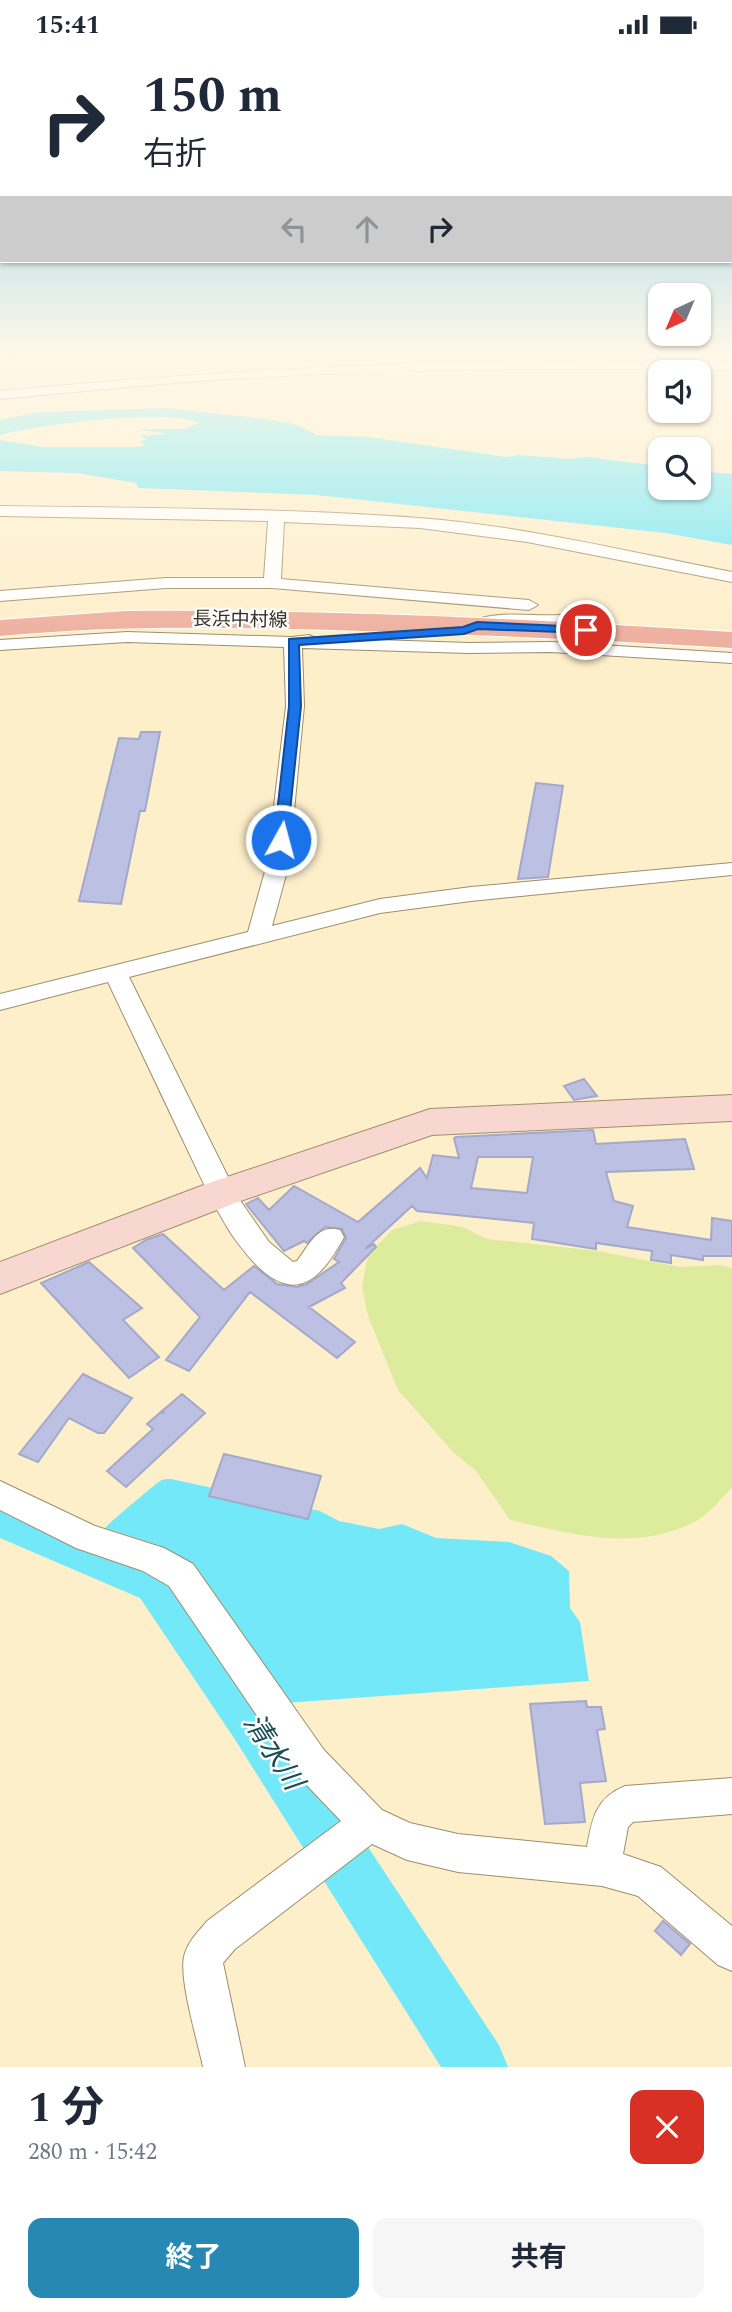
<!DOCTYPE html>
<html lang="ja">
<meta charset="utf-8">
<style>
body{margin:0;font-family:Spectral,"Noto Sans JP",serif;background:#f6f6f7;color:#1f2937;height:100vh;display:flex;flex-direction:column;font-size:26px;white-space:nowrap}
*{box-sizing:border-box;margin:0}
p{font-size:23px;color:#747a83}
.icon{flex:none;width:38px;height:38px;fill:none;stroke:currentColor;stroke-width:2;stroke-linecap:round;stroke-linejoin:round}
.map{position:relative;height:2018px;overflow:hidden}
.details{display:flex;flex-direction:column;background:#fff;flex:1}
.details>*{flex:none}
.banner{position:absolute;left:0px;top:0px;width:733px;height:214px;box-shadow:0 2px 5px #0004;background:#fff;color:#1f2937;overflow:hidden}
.needle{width:46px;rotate:224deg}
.controls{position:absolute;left:648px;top:234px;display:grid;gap:14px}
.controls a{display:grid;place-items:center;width:63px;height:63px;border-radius:14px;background:#fff;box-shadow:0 2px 5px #0004;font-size:35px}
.pin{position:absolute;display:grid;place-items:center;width:60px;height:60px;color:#fff;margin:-30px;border:4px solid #fff;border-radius:50%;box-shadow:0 2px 7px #0007}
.me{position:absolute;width:77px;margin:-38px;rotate:7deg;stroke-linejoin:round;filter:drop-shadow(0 0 5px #0008)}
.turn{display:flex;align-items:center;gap:24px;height:147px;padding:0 28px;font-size:32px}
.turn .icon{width:91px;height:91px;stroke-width:2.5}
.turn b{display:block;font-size:49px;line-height:60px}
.lanes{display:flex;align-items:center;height:66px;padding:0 28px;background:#0003;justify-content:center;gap:35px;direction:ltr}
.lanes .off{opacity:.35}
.round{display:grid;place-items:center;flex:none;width:74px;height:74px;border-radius:14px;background:#f6f6f7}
.head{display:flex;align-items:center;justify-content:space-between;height:119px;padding:0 28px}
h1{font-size:42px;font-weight:700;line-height:52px}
.button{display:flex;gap:14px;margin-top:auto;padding:14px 28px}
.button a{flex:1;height:80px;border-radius:14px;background:#2688b3;color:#fff;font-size:28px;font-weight:700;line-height:80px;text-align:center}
.button a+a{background:#f6f6f7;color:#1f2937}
.status{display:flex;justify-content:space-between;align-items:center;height:49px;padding:0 35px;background:#fff;direction:ltr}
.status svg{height:19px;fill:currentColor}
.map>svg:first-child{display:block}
</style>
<div class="status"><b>15:41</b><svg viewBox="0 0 49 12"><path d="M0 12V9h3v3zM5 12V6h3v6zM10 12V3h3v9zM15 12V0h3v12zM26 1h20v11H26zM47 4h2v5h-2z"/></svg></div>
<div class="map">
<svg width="732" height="2018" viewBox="0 0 732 2018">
<rect width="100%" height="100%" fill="#feefcb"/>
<path fill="#ddec9c" d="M421,1172L463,1178L487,1190L598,1202L680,1218L720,1216L732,1219V1439C721,1449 709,1465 696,1472C636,1504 572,1485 510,1471L476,1422L453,1403L398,1341L368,1267L362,1238L368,1206L392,1181Z"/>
<path fill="#73e8f8" d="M167,359L274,371L297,376L317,386L369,388L506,408L519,406L569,410L586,408L660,417V439H698V422L732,425V496L665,484L317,446L138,439L136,434L77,424L0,422V391L43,398H137L146,396L139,393L147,390L139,387L168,385L138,380H185L199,374C166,359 38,376 0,386V371L38,363Z
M171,1430L320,1462L339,1472L379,1480L402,1475L436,1489L509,1493L551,1507L569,1522L570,1559L580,1573L589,1632L285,1654L190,1518L158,1496L105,1479C108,1475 154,1436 160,1432C163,1430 167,1430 171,1430Z"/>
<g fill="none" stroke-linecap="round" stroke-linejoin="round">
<path fill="#73e8f8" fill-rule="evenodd" d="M0,1446L176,1517L272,1653L499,1996L508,2018H441L234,1689L140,1549L0,1489Z"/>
</g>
<path fill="#bcc0e3" stroke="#a4a8ca" stroke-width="2" fill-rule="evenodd" d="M141,683H160L145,762H140L121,855L79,852L119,689L139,690Z
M536,734L563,737L548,828L518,830Z
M584,1030L597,1047L574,1051L564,1037Z
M593,1081L596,1095L685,1090L694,1120L606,1123L614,1152L633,1157L627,1178L711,1191L712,1169L732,1172V1207H703V1211L671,1206V1214L651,1211L652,1202L596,1194V1200L532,1190L534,1174L417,1162L412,1157L365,1200L374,1195L376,1198L341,1234L345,1239L309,1258L355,1293L337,1309L250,1243L189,1322L166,1311L200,1268L133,1199L146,1191L163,1185L224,1241L254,1217L277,1235L297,1238L307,1235L339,1213L334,1210L346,1189L342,1180L325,1178L307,1194L304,1192L284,1202L246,1155L258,1149L269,1161L294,1137L358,1173L420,1119L427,1129L433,1106L459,1109L454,1089L456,1088ZM478,1108H533L527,1144L471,1139Z
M89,1213L142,1259L123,1271L159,1308L129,1329L41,1234Z
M83,1325L132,1349L104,1384H98L69,1369L38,1413L19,1405Z
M182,1345L205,1364L126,1438L107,1422L153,1380L147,1375L161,1363L164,1364L162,1362Z
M224,1405L321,1427L308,1470L209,1447Z
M586,1652L587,1658H601L605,1680L597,1681L606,1732L580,1734L585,1773L545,1775L530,1655Z
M663,1872L690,1895L681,1906L655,1882Z"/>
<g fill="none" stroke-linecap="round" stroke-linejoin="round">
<g stroke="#9d8e6d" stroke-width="2">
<path id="street" d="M531,312L732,313V321C576,319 420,319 265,328C176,332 88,342 0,350V342C177,325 353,314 531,312Z
M0,457C139,459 280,459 419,469C524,477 629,503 732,523V533L527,493L420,479L284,473L281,530L529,551L538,556L529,561L272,539H166L0,552V542L166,529H264L268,472L0,467Z
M586,559L595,564L592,568C555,581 515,573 477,582L468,577C484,559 536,568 559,566C569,565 577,561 586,559Z
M127,583L292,588L309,586L316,589L469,594L551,593L732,604V614L551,603L469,604L302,599L304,657L289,815L272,877L380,850L471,838L732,814V826L471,852L380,864L129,928L239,1150L269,1193L293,1213L297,1212C309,1196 318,1174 340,1181L344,1188C333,1208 314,1241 287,1235C264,1230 245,1204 232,1186C212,1155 197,1120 181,1087C157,1036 132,984 108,933L0,961V945L248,883L267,815L286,657L284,598L127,593L0,601V591Z
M0,1432L95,1477L164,1499L193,1515L324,1701L382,1761L410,1774L458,1785L587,1798C592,1769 596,1749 625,1737L732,1729V1765L633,1773L628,1778L623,1805L661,1818L732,1877V1922L718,1916L638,1847L602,1837L458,1823L407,1811L372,1795L235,1900L223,1914L245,2018H203C198,1993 177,1925 185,1904C189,1891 199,1882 207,1872L341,1772L298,1727L169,1537L143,1522L76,1499L0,1461Z"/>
</g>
<g stroke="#9d8e6d" stroke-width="2">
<path id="secondary" d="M732,1046V1072L432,1086L235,1154L0,1245V1213L209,1134L430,1060Z"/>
</g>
<g stroke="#fff" stroke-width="2">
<path id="primary" d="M125,562C327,560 530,570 732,583V599C599,591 467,585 334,581C222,578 111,576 0,587V571Z"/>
</g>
<use href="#street" fill="#fff" fill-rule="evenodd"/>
<use href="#secondary" fill="#f7d7cf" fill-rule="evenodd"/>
<use href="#primary" fill="#eeb0a0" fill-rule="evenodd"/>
<path stroke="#645c49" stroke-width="3.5" d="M0,309L25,307"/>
</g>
<linearGradient id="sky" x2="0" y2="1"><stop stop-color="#79c9ee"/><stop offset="0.52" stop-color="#fff8e8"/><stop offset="1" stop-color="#fff8e8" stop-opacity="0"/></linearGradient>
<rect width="732" height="589" fill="url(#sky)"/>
<path fill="#1a73e8" stroke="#114b97" stroke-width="2" d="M477,573L586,578L592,581L586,584L478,580L464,585L299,596L301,657L287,791L281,795L276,794L274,791L289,657V590L463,578Z"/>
<g text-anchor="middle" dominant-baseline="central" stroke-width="5" stroke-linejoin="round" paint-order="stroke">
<g font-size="19" fill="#363022" stroke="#fdfdfd">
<text transform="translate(240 571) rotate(1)">長浜中村線</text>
</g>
<g font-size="28" font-style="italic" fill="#1a4e55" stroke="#fdfdfd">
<text transform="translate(273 1703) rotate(57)">清水川</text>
</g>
</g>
</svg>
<div class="controls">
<a><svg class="needle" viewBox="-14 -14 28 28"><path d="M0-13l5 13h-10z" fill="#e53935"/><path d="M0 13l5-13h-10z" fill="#747a83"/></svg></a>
<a><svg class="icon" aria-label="sound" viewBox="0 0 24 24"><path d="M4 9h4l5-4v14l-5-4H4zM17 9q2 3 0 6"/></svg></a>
<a><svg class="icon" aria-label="search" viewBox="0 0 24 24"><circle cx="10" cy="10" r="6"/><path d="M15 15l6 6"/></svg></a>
</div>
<div class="pin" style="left:586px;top:581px;background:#d93025"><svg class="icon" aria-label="arrive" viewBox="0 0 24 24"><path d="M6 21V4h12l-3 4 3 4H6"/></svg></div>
<svg class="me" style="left:281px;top:791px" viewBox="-20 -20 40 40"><circle r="17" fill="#1a73e8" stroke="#fff" stroke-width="3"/><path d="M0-11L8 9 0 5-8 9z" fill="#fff"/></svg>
<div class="banner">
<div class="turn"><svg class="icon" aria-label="right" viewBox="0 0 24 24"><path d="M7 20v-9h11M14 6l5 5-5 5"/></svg><div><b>150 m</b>右折</div></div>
<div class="lanes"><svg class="icon off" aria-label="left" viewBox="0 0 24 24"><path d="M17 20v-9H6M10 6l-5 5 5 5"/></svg><svg class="icon off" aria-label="ahead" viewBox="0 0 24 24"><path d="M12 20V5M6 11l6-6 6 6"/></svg><svg class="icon" aria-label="right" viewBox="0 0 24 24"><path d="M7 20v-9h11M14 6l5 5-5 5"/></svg></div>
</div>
</div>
<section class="details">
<div class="head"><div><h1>1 分</h1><p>280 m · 15:42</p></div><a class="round" style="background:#d93025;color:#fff"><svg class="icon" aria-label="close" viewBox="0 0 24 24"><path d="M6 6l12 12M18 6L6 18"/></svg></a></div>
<div class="button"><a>終了</a><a>共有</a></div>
</section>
